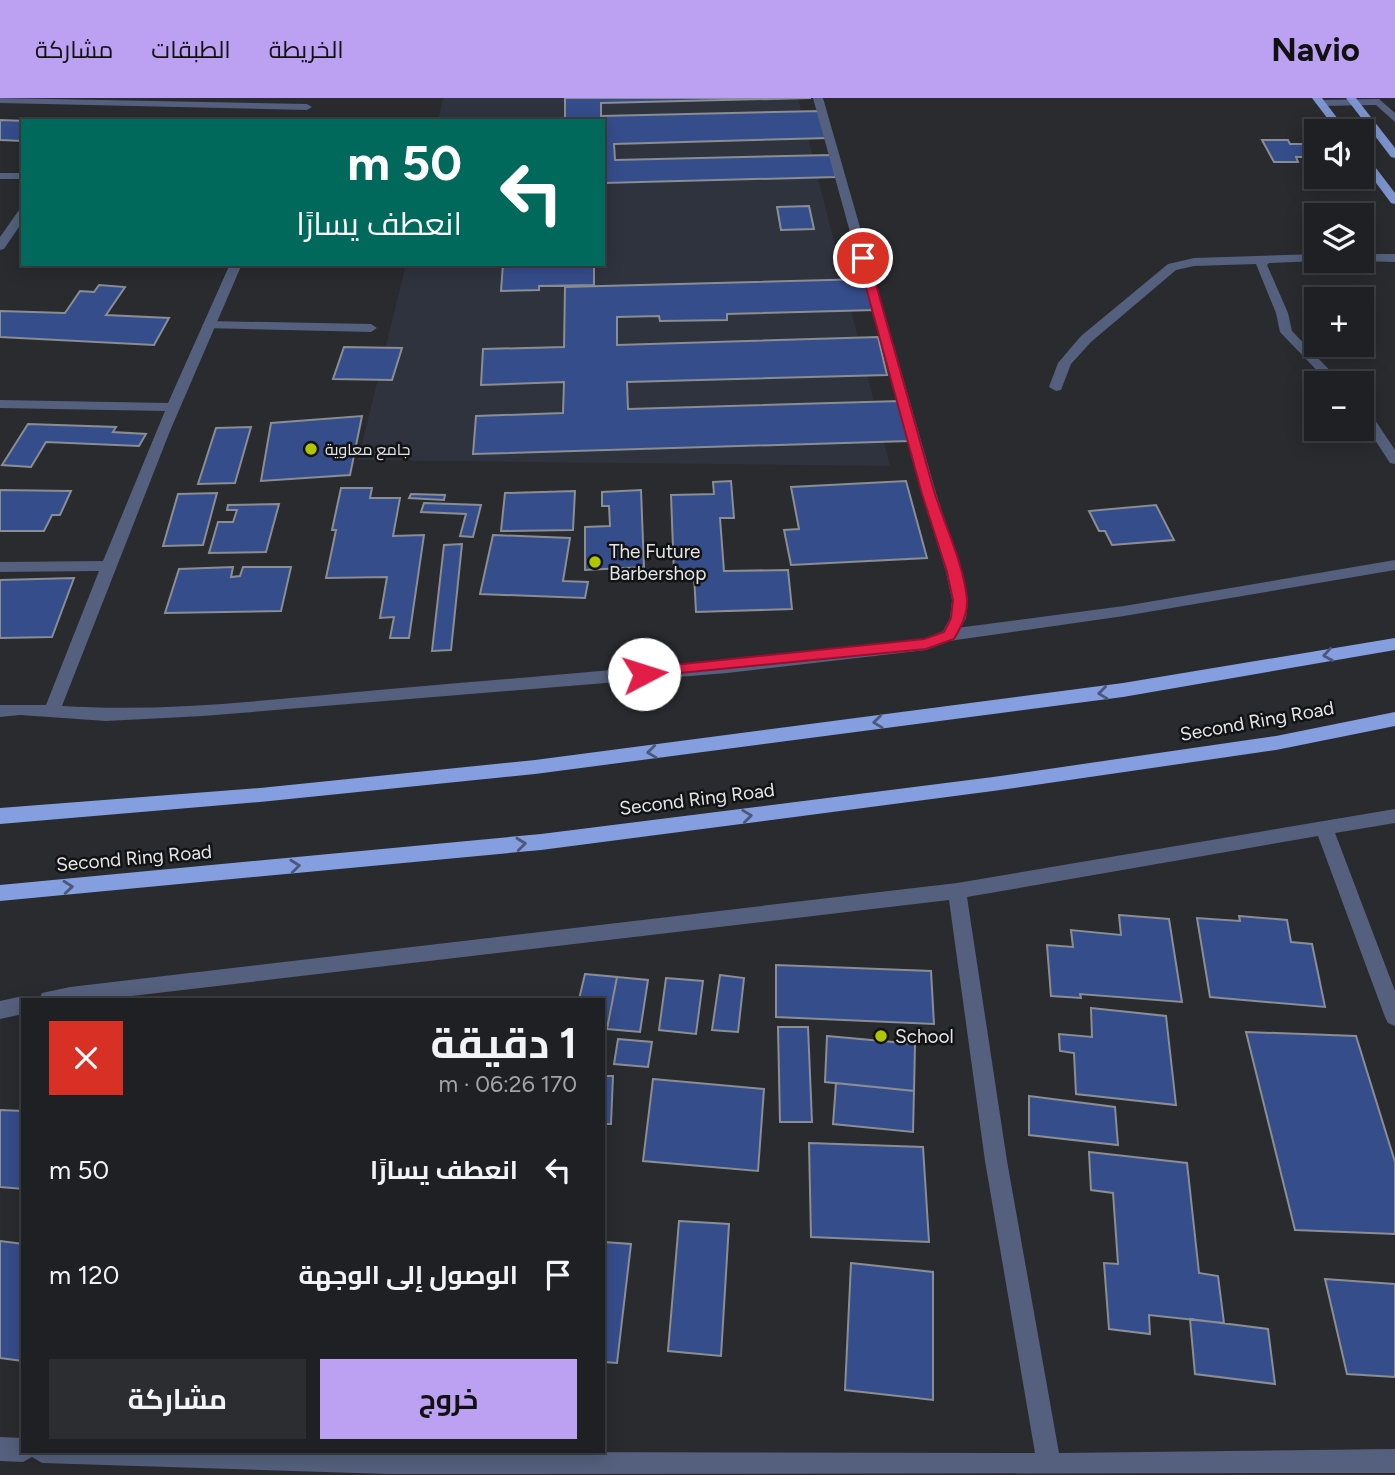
<!DOCTYPE html>
<html lang="ar">
<meta charset="utf-8">
<style>
body{margin:0;font-family:Figtree,Cairo,sans-serif;background:#2c2d30;color:#f1f3f6;direction:rtl;height:100vh;display:flex;flex-direction:column;font-size:26px;white-space:nowrap}
*{box-sizing:border-box;margin:0}
p{font-size:23px;color:#a1a3a6}
.icon{flex:none;width:38px;height:38px;fill:none;stroke:currentColor;stroke-width:2;stroke-linecap:round;stroke-linejoin:round}
.map{position:relative;flex:1;overflow:hidden;direction:ltr}
.sheet{position:absolute;left:21px;top:900px;width:584px;height:455px;display:flex;flex-direction:column;background:#1f2023;border-radius:0px;box-shadow:0 4px 18px #0003,0 0 0 2px #3c3e41;direction:rtl}
.sheet>*{flex:none}
.guide{position:absolute;left:21px;top:21px;width:584px;height:147px;border-radius:0px;box-shadow:0 4px 18px #0003,0 0 0 2px #3c3e41;direction:rtl;background:#00695c;color:#fff;overflow:hidden}
.buttons{position:absolute;left:1304px;top:21px;display:grid;gap:14px}
.buttons a{display:grid;place-items:center;width:70px;height:70px;border-radius:0px;background:#1f2023;box-shadow:0 4px 18px #0003,0 0 0 2px #3c3e41;font-size:35px}
.pin{position:absolute;display:grid;place-items:center;width:60px;height:60px;color:#fff;margin:-30px;border:4px solid #fff;border-radius:50%;box-shadow:0 2px 7px #0007}
.me{position:absolute;width:77px;margin:-38px;rotate:85deg;stroke-linejoin:round;filter:drop-shadow(0 0 5px #0008)}
.turn{display:flex;align-items:center;gap:24px;height:147px;padding:0 28px;font-size:32px}
.turn .icon{width:91px;height:91px;stroke-width:2.5}
.turn b{display:block;font-size:49px;line-height:60px}
.round{display:grid;place-items:center;flex:none;width:74px;height:74px;border-radius:0px;background:#2c2d30}
.headline{display:flex;align-items:center;justify-content:space-between;height:119px;padding:0 28px}
h1{font-size:42px;font-weight:700;line-height:52px}
.button{display:flex;gap:14px;margin-top:auto;padding:14px 28px}
.button a{flex:1;height:80px;border-radius:0px;background:#bca0f2;color:#111;font-size:28px;font-weight:700;line-height:80px;text-align:center}
.button a+a{background:#2c2d30;color:#f1f3f6}
ul{padding:0;list-style:none}
li{display:flex;align-items:center;gap:21px;height:105px;padding:0 28px}
li div{flex:1}
li b{display:block;font-size:26px}
li em{font-style:normal}
header{display:flex;align-items:center;gap:42px;box-sizing:border-box;height:98px;padding:0 35px;background:#bca0f2;color:#111}
header strong{font-size:33px}
nav{display:flex;gap:38px;margin-inline-start:auto;font-size:24px}
.map>svg:first-child{display:block}
</style>
<header>
<strong>Navio</strong>
<nav><a>الخريطة</a><a>الطبقات</a><a>مشاركة</a></nav>
</header>
<div class="map">
<svg width="1395" height="1377" viewBox="0 0 1395 1377">
<rect width="100%" height="100%" fill="#292b2f"/>
<path fill="#2f333d" d="M443,0H798L890,368L358,362L406,166H604V23H438Z"/>
<path fill="#364d8c" stroke="#8a8d92" stroke-width="2" d="M565,0H811L601,5V18L821,13L828,40L614,46L615,62L831,57L836,79L604,85V23H505L565,21Z
M0,22L27,23H23V43L0,42Z
M1262,42H1288L1290,46H1304L1312,59H1296L1298,64H1274Z
M809,108L814,131L781,132L777,109Z
M503,166H594V187L539,188V192L501,193Z
M867,181L875,212L727,216V222L660,223L659,218L617,219V247L878,239L887,277L627,284L628,311L900,303L909,343L473,356L476,318L563,315L564,284L481,287L483,251L564,249L565,189Z
M99,187L125,189L106,217L169,220L154,247L0,239V213L65,215L80,193L94,194Z
M344,249L402,250L392,282L333,281Z
M362,318L350,377L261,383L271,325Z
M28,326L116,329L113,334L146,336L139,348L46,344L31,369L2,367Z
M251,329L235,385L198,386L216,330Z
M731,383L734,420H720L724,473L788,472L792,511L696,514L694,477H674L671,397L714,396L713,384Z
M906,383L927,460L791,467L784,432L799,431L791,389Z
M341,390H372L370,400H400L393,438L424,437L409,540H390L394,519L380,520L387,479L326,480L336,432H332Z
M0,392L71,393L60,417H52L44,433H0Z
M641,392L644,469L585,472V429L610,428L609,408H602V394Z
M575,393L573,432L501,433L505,395Z
M217,395L203,447L163,448L178,396Z
M411,396L445,397L444,402L409,400Z
M424,405L481,407L473,439L460,438L466,416L421,414Z
M279,406L266,454L209,455L218,424H233L237,412H227L228,407Z
M1156,407L1174,442L1112,447L1105,433H1099L1089,413Z
M493,437L570,440L563,483L588,484L585,500L480,496Z
M462,446L451,552L432,553L444,447Z
M233,469L231,479L240,478L243,469H291L281,513L165,515L179,471Z
M74,480L52,539L0,540V482Z
M1119,817L1169,821L1182,904L1080,896L1081,900L1051,898L1047,847L1073,849L1071,832L1121,837Z
M1239,818L1287,822L1291,844L1312,846L1325,909L1210,899L1197,820L1240,823Z
M776,867L931,873L934,926L776,919Z
M585,876L617,879L607,931H604V901H579Z
M720,877L744,880L738,934L712,932Z
M617,879L648,882L640,934L607,931Z
M666,880L703,883L696,936L659,932Z
M1091,910L1166,918L1176,1007L1076,996L1074,955L1060,953L1059,936L1092,939Z
M778,929H808L812,1024H780Z
M1246,934L1356,938L1395,1064V1136L1295,1132Z
M827,938L915,946L914,993L825,984Z
M618,941L652,944L648,969L614,966Z
M604,978H613L611,1026H604Z
M653,981L764,991L758,1073L643,1063Z
M836,985L914,993L913,1034L833,1026Z
M1029,998L1115,1009L1118,1047L1029,1037Z
M0,1012L23,1013V1091L0,1089Z
M809,1045L923,1049L929,1144L811,1139Z
M1089,1054L1187,1065L1199,1175L1218,1178L1224,1225L1149,1217L1150,1236L1109,1231L1104,1165L1118,1166L1113,1095L1091,1092Z
M679,1123L729,1126L721,1258L668,1253Z
M0,1143L23,1146V1263L0,1260Z
M604,1144L631,1146L617,1265L604,1264Z
M851,1165L933,1174V1302L845,1292Z
M1325,1181L1395,1186V1279L1347,1276Z
M1190,1221L1268,1231L1275,1286L1195,1276Z"/>
<g fill="none" stroke-linecap="round" stroke-linejoin="round">
<path fill="#54607d" fill-rule="evenodd" d="M1316,156V163H1319L1269,165L1267,167L1288,215L1292,233L1342,285H1329L1280,234L1276,215L1256,166L1194,168L1176,172L1091,244L1071,266L1061,292L1056,293L1049,289L1058,265L1081,238L1168,166L1194,160Z
M1362,156H1395V164L1359,163H1362Z
M208,223L371,226L377,230L371,234L204,230L202,227Z
M1362,309L1367,310L1395,352V366L1390,365L1362,322Z
M1395,462V472L1124,518L949,543L941,537L949,531L1124,508Z"/>
<path fill="#54607d" fill-rule="evenodd" d="M0,0L307,6L312,9L307,12L0,5Z
M813,0H823L936,395L962,474L968,502L966,520L955,541L926,552L727,575L203,618L106,623L20,617L0,619V607H46L99,473L0,474V464L103,463L165,313L0,310V302L168,305L230,166H242L170,333L62,608C171,615 282,600 390,591C568,576 746,561 924,541L943,533L950,520L952,502L946,474L922,395Z
M1379,1L1395,15V24L1376,7L1320,8L1315,5L1320,2Z
M0,75H23V81H0Z
M23,111V123L4,151L0,152V139L19,112Z
M1395,711V725L1335,735L1395,893V928L1388,925L1385,919L1318,738L967,799L1007,1063L1059,1355L1395,1351V1375L387,1376L42,1365L32,1359L23,1364L0,1363V1339L23,1340V1353L1035,1355L985,1063L949,802L106,901H39L42,895L70,889L957,785Z
M23,898L30,901H23V916L0,921V903Z"/>
<path fill="#7c94cf" fill-rule="evenodd" d="M1312,0H1322L1347,33H1337Z
M1346,0H1356L1395,50V60L1391,59Z
M1362,56L1366,57L1395,95V106L1391,105L1362,66Z"/>
<path fill="#849edf" fill-rule="evenodd" d="M1395,540V552L1123,599L535,676L260,704L0,726V710L260,690L535,662L1123,585Z
M1395,614V628L1276,652L993,693L541,752L0,803V787L541,736L993,679L1276,638Z"/>
</g>
<defs><path id="oneway-chevron" d="M-2-3.5L2.5 0L-2 3.5" fill="none" stroke-width="1.6" stroke-linecap="round" stroke-linejoin="round" transform="scale(1.75)"/></defs>
<g stroke="#4c587a">
<use href="#oneway-chevron" transform="translate(1328 557) rotate(170)"/>
<use href="#oneway-chevron" transform="translate(1103 595) rotate(173)"/>
<use href="#oneway-chevron" transform="translate(878 624) rotate(173)"/>
<use href="#oneway-chevron" transform="translate(652 654) rotate(173)"/>
<use href="#oneway-chevron" transform="translate(747 718) rotate(-7)"/>
<use href="#oneway-chevron" transform="translate(521 746) rotate(-6)"/>
<use href="#oneway-chevron" transform="translate(295 768) rotate(-6)"/>
<use href="#oneway-chevron" transform="translate(68 789) rotate(-5)"/>
</g>
<path fill="#e11d48" stroke="#92132f" stroke-width="2" d="M863,157L869,160C890,238 912,316 934,393C945,428 963,464 967,501C968,516 961,529 954,541L926,551L639,579L637,576L644,570L924,541L944,534L951,520L953,502L947,474L922,396L858,160Z"/>
<g fill="#b1c500" stroke="#131315" stroke-width="2.5">
<circle cx="311" cy="351" r="7"/>
<circle cx="595" cy="464" r="7"/>
<circle cx="881" cy="938" r="7"/>
</g>
<g text-anchor="middle" dominant-baseline="central" stroke-width="5" stroke-linejoin="round" paint-order="stroke">
<g font-size="16" fill="#e4e5e8" stroke="#131315" text-anchor="start">
<text x="325" y="351">جامع معاوية</text>
</g>
<g font-size="19" fill="#e4e5e8" stroke="#131315" text-anchor="start">
<text x="609" y="453">The Future<tspan x="609" dy="22">Barbershop</tspan></text>
<text x="895" y="938">School</text>
</g>
<g font-size="19" fill="#e4e5e8" stroke="#131315">
<text transform="translate(1257 623) rotate(-10)">Second Ring Road</text>
<text transform="translate(697 701) rotate(-7)">Second Ring Road</text>
<text transform="translate(134 760) rotate(-5)">Second Ring Road</text>
</g>
</g>
</svg>
<div class="buttons">
<a><svg class="icon" aria-label="sound" viewBox="0 0 24 24"><path d="M4 9h4l5-4v14l-5-4H4zM17 9q2 3 0 6"/></svg></a>
<a><svg class="icon" aria-label="layers" viewBox="0 0 24 24"><path d="M12 4l9 5-9 5-9-5zM3 14l9 5 9-5"/></svg></a>
<a>+</a>
<a>−</a>
</div>
<div class="pin" style="left:863px;top:160px;background:#d93025"><svg class="icon" aria-label="arrive" viewBox="0 0 24 24"><path d="M6 21V4h12l-3 4 3 4H6"/></svg></div>
<svg class="me" style="left:644px;top:576px" viewBox="-20 -20 40 40"><circle r="19" fill="#fff"/><path d="M0-13L10 11 0 6-10 11z" fill="#e11d48"/></svg>
<div class="guide">
<div class="turn"><svg class="icon" aria-label="left" viewBox="0 0 24 24"><path d="M17 20v-9H6M10 6l-5 5 5 5"/></svg><div><b>50 m</b>انعطف يسارًا</div></div>
</div>
<section class="sheet">
<div class="headline"><div><h1>1 دقيقة</h1><p>170 m · 06:26</p></div><a class="round" style="background:#d93025;color:#fff"><svg class="icon" aria-label="close" viewBox="0 0 24 24"><path d="M6 6l12 12M18 6L6 18"/></svg></a></div>
<ul>
<li><svg class="icon" aria-label="left" viewBox="0 0 24 24"><path d="M17 20v-9H6M10 6l-5 5 5 5"/></svg><div><b>انعطف يسارًا</b></div><em>50 m</em></li>
<li><svg class="icon" aria-label="arrive" viewBox="0 0 24 24"><path d="M6 21V4h12l-3 4 3 4H6"/></svg><div><b>الوصول إلى الوجهة</b></div><em>120 m</em></li>
</ul>
<div class="button"><a>خروج</a><a>مشاركة</a></div>
</section>
</div>
